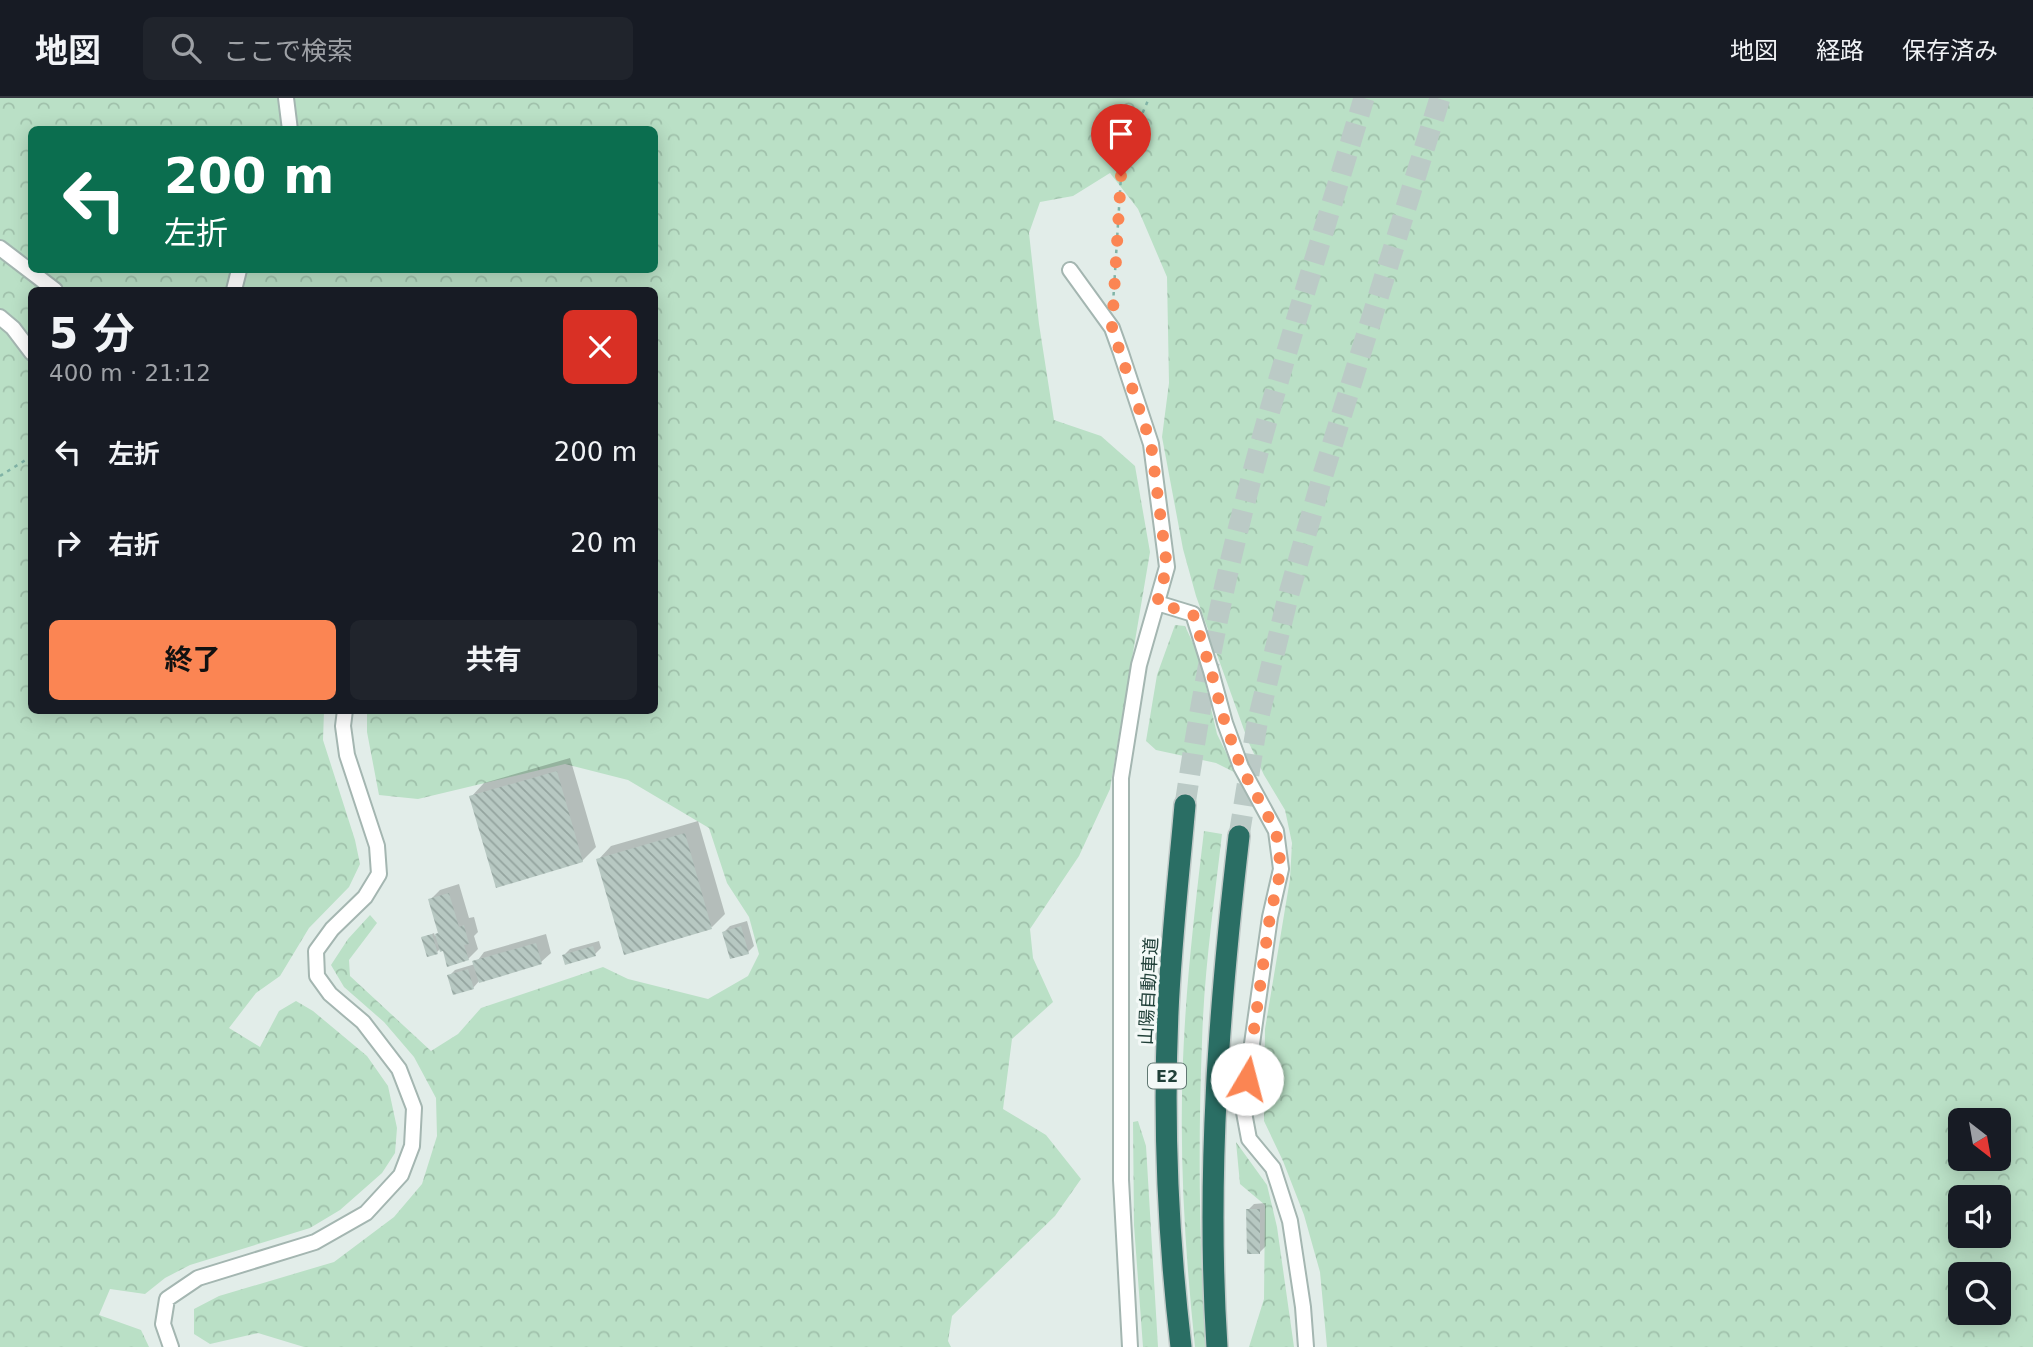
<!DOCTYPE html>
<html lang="ja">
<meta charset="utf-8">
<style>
body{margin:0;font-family:"DejaVu Sans","Noto Sans JP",sans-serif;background:#20242c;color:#f1f3f6;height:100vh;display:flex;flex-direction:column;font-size:26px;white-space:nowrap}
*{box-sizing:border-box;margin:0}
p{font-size:23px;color:#9ea1a6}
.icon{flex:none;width:38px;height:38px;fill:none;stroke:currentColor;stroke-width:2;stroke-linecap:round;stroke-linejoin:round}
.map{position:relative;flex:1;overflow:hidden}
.panel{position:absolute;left:28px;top:189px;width:630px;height:427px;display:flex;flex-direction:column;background:#171b24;border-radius:10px;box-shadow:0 4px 18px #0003}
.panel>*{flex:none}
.hud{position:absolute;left:28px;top:28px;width:630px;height:147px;border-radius:10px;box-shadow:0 4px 18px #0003;background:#0b6e4f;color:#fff;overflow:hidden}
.needle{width:46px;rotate:149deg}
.controls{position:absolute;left:1948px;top:1010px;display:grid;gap:14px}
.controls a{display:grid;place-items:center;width:63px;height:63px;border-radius:10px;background:#171b24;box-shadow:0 4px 18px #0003;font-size:35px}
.pin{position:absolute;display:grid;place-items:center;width:60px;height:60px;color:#fff;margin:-72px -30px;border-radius:50% 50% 50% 0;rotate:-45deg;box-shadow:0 0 7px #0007}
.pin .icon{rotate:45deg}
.me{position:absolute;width:77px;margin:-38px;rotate:8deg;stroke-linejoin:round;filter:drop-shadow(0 0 5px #0008)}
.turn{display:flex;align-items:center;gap:24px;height:147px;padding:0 21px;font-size:32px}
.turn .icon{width:91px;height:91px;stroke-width:2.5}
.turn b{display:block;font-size:49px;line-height:60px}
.round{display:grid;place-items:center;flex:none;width:74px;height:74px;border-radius:10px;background:#20242c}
.summary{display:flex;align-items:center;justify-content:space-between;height:119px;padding:0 21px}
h1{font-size:42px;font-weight:700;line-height:52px}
.action{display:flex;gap:14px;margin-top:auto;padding:14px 21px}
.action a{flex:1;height:80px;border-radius:10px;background:#fb8553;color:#111;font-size:28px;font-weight:700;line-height:80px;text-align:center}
.action a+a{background:#20242c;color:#f1f3f6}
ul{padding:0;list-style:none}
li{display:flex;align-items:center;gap:21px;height:91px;padding:0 21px}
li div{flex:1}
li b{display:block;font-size:26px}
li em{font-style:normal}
header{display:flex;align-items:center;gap:42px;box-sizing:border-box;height:98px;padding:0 35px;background:#171b24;border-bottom:2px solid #363941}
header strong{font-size:33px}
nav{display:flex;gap:38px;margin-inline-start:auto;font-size:24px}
.search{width:490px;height:63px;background:#20242c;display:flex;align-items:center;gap:18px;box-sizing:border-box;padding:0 24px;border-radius:10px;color:#9ea1a6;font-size:26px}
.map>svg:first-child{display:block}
</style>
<header>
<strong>地図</strong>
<div class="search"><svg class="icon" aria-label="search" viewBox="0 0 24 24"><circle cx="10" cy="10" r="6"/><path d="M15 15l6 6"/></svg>ここで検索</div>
<nav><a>地図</a><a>経路</a><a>保存済み</a></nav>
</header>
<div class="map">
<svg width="2033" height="1249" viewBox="0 0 2033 1249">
<defs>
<pattern id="forest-crowns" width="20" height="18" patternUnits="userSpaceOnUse" patternTransform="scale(1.75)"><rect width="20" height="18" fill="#bae0c6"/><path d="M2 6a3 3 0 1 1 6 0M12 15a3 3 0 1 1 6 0" fill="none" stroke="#a0c1ab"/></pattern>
<pattern id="building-back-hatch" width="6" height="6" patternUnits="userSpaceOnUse" patternTransform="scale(1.75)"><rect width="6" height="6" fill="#b7c8c2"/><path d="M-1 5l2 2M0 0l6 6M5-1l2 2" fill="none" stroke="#94a49f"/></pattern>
</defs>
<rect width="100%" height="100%" fill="#e2ede9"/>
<path fill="url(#forest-crowns)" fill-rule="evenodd" d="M0,0H2033V1249H1327L1320,1174L1304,1117L1283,1063L1264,1023L1265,931L1290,781L1292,745L1285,712L1264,677L1248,643L1196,498L1183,451L1162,339L1169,285L1167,179L1138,111L1110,75L1073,98L1040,104L1029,135L1039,226L1054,322L1101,338L1135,368L1150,454L1110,691L1079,758L1030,831L1033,860L1053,904L1012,941L1003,1011L1046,1037L1081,1081L1055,1118L952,1218L948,1243L951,1249H304L258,1235L210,1246L194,1236V1211L219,1198L334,1164L394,1119L422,1086L437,1038L436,1000L414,959L384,924L344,889L331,867L348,841L370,817L377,825L349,862L350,878L431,953L458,936L481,910L603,869L628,881L708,901L748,878L759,856L749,819L727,785L709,730L628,682L565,666L418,701L379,697L367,634V613L654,612V192H32V612L324,613L323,642L355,742L360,766L349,789L309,830L280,878L256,895L229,930L260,949L279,913L296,903L313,913L367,958L388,988L397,1030L395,1055L382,1075L340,1112L310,1130L190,1167L165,1180L145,1196L110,1191L99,1217L141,1232L149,1249H0ZM32,32H654V172H32ZM1960,1022H1998V1060H1960ZM1960,1099H1998V1138H1960ZM1960,1176H1998V1214H1960Z
M1175,527L1185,528L1199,558L1217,636L1236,675L1216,665L1156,652L1146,643L1157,577Z
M1204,733L1222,736C1214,805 1204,874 1202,944C1198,1045 1199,1148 1206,1249H1195C1185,1154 1179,1057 1183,962C1186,885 1195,809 1204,733Z
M1138,1023L1146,1048L1158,1249H1143L1134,1127L1133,1024Z
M1236,1044L1267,1087L1277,1129L1294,1249H1249L1264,1201L1265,1107L1240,1086Z"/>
<path fill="#0003" d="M570,660L596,749L582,763L471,699L484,685Z
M698,723L725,816L712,829L598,762L611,748Z
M459,786L469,820L474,819L478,834L474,838L478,851L468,861L441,850L437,854L423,840L434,835L435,838L439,834L430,802L440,792Z
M747,823L754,848L748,854L724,834L730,828Z
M546,836L551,855L541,864L480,882L473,890L449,878L455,872L475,866L484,854Z
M599,843L601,850L595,856L564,857L570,851Z
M1266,1105V1148L1260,1154L1248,1112L1254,1106Z"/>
<path fill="url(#building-back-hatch)" d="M557,673L583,764L496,790L469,698Z
M685,735L712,831L624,857L596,761Z
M449,795L459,829L464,827L469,846L464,847L469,862L447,869L443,853L440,854L435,836L438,835L428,801Z
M741,828L749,856L730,861L722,834Z
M432,836L438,856L427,859L421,839Z
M536,845L542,866L479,885L472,863Z
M593,848L596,858L565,867L562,857Z
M468,871L474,891L453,897L447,877Z
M1246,1111H1260V1156H1247Z"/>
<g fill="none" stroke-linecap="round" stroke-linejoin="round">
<path stroke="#bbcac6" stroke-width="21" stroke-dasharray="21 10" stroke-linecap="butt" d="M1185,707C1196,633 1209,560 1225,487C1262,322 1316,161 1364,0
M1239,738L1257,626L1288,499L1322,380L1440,0"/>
<g stroke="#a4b6b1" stroke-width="18">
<path id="minor" d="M286,0L290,32
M0,150L55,192
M1070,172L1112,230L1121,255L1151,346L1167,469L1139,567L1121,680V1082L1130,1249
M234,192L239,172
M0,219L13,230L32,255
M1157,505L1193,516L1211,573L1225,625L1241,669L1276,733L1281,771L1270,819L1243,1009L1249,1041L1273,1070L1290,1123L1303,1209L1306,1249
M171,1249L163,1226L167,1201L198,1180L315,1144L366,1115L401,1077L412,1048L414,1010L399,971L363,924L330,896L317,878L316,853L332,831L365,799L379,776L377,748L347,657L343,628L345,612"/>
</g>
<g stroke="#c1cac8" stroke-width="24">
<path id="motorway" d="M1181,1249C1168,1138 1163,1026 1168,914C1171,845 1179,775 1185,707
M1217,1249C1206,1078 1219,908 1239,738"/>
</g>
<path stroke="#80b3a6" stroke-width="2.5" stroke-dasharray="3.5 5" stroke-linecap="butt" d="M1113,206L1121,78L1125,56L1149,0
M0,378L32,358"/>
<use href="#minor" stroke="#fff" stroke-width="14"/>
<use href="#motorway" stroke="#2a6e64" stroke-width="21"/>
</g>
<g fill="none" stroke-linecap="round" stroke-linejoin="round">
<path stroke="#fb8553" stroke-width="12" stroke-dasharray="0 21.6" d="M1121,78L1112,230L1151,346L1167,469L1157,505L1193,516L1211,573L1225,625L1241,669L1276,733L1281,771L1270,818L1247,981"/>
</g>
<g text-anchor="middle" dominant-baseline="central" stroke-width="6" stroke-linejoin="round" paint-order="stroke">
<rect fill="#f3f9f7" stroke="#607872" stroke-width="2" x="1148" y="965.5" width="38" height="25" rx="5"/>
<g font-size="16" font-weight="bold" fill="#214039">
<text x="1167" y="978">E2</text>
</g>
<g font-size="18" fill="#214039" stroke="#f3f9f7">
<text transform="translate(1148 893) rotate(-87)">山陽自動車道</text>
</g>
</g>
</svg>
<div class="controls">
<a><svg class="needle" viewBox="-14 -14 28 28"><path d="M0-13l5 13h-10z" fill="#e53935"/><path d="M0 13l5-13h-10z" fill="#9ea1a6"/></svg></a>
<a><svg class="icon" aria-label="sound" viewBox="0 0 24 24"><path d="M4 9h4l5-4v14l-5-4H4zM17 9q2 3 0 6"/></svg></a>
<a><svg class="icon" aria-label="search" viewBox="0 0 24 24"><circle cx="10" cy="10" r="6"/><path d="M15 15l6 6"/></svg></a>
</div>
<div class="pin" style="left:1121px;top:78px;background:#d93025"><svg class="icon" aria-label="arrive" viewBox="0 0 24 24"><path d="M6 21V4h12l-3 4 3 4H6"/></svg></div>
<svg class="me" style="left:1247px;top:981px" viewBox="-20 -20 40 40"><circle r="19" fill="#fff"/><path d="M0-13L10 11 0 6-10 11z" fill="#fb8553"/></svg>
<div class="hud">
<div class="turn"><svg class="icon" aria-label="left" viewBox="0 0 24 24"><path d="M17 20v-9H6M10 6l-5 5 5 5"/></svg><div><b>200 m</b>左折</div></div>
</div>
<section class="panel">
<div class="summary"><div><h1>5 分</h1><p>400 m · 21:12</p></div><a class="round" style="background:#d93025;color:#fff"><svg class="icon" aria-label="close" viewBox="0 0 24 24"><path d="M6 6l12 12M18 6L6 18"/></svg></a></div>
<ul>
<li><svg class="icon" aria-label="left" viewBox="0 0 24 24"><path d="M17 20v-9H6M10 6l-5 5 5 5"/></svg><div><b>左折</b></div><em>200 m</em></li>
<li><svg class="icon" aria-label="right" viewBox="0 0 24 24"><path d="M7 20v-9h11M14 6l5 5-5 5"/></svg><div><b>右折</b></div><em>20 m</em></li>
</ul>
<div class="action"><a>終了</a><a>共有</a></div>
</section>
</div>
